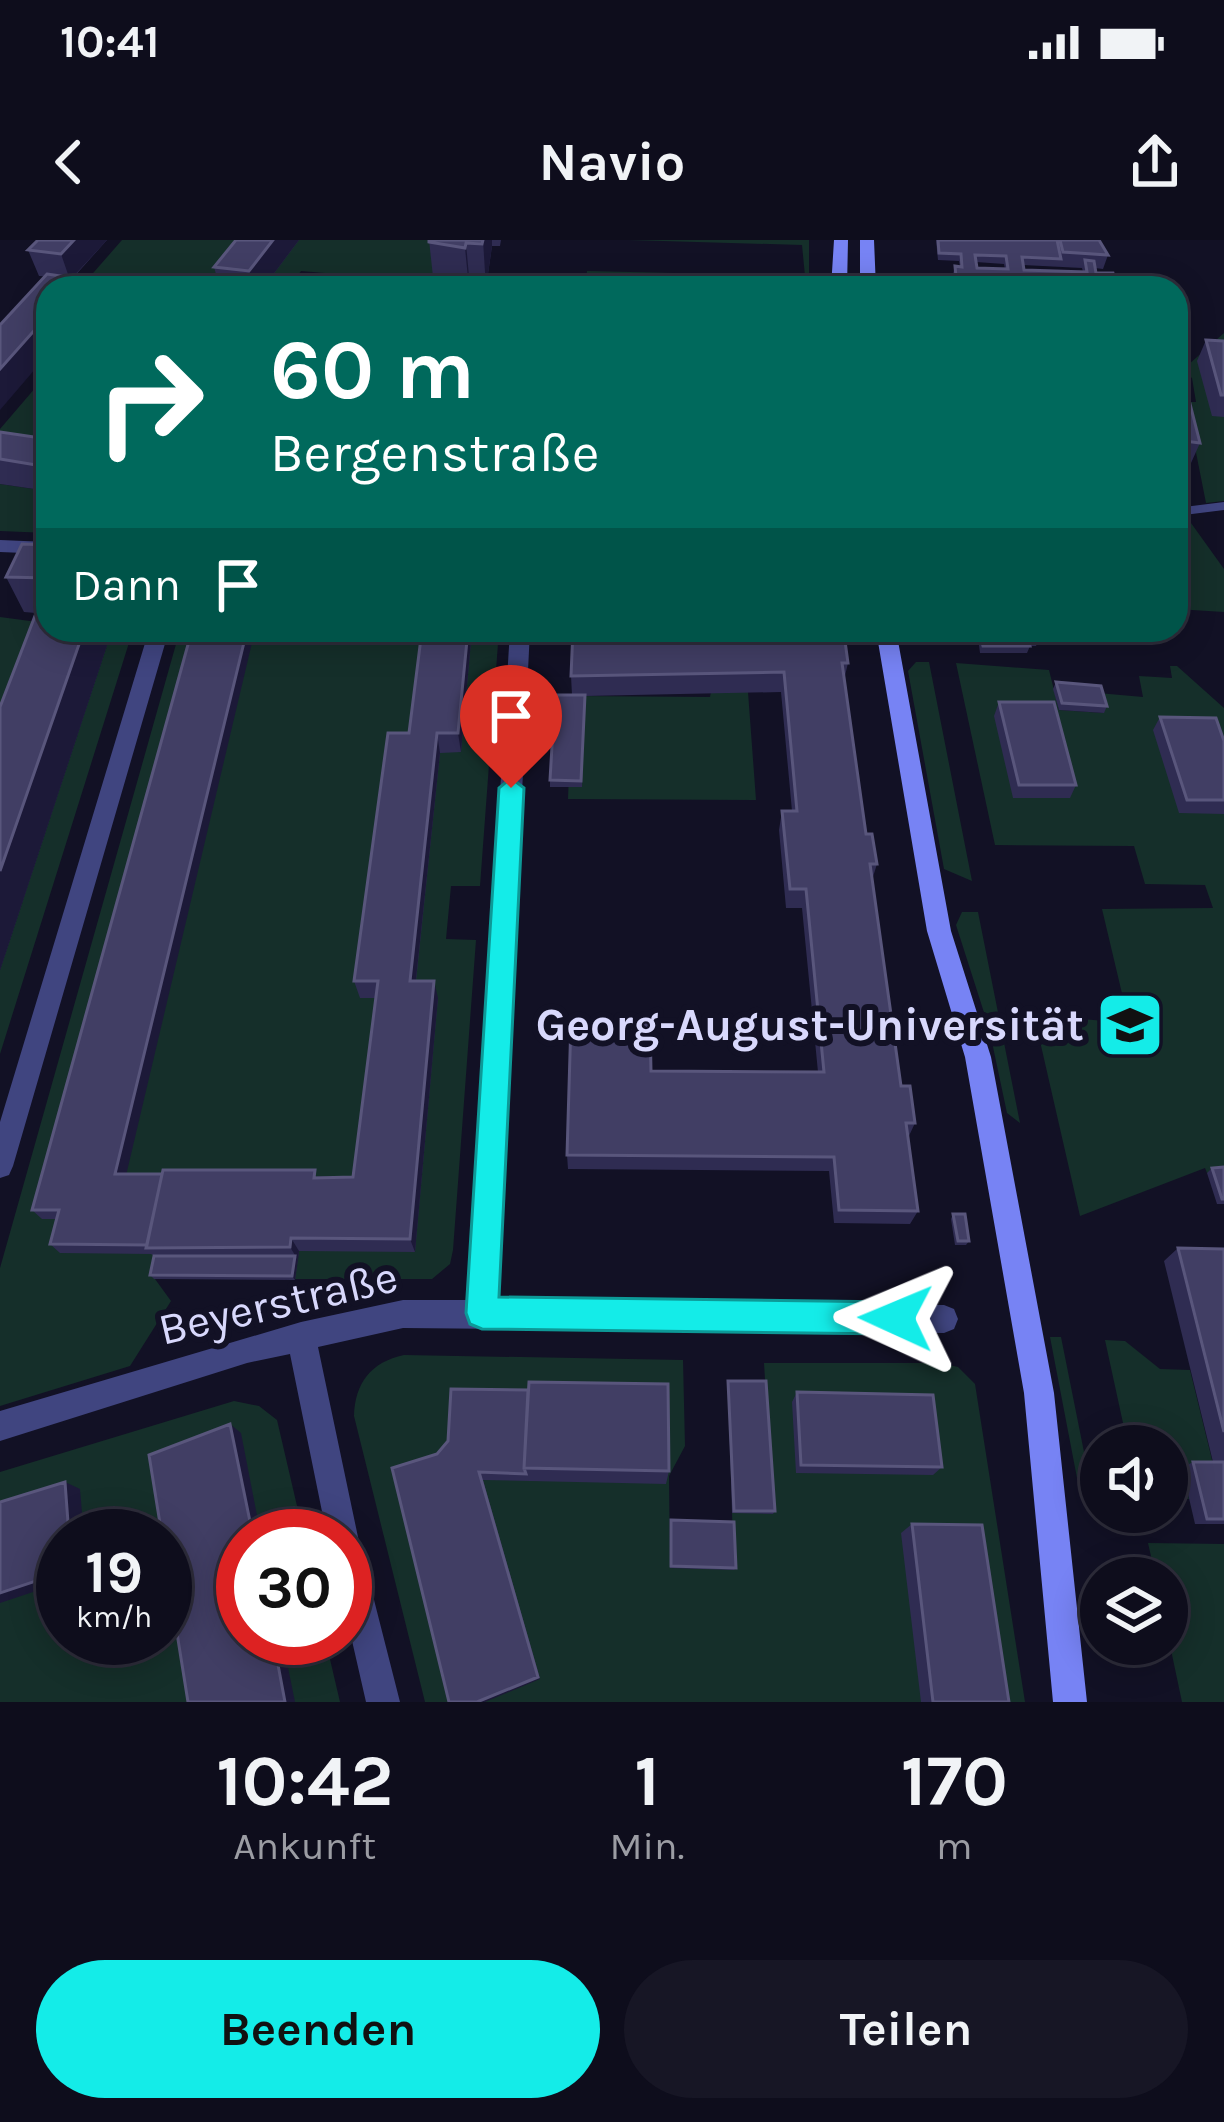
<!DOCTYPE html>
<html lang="de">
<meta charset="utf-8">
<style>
body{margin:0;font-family:Karla,sans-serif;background:#171625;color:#f1f3f6;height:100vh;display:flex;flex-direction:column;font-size:45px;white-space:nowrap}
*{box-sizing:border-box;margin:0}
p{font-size:39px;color:#9b9ca3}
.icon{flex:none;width:66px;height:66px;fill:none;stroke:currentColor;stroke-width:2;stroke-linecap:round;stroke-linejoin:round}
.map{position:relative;height:1462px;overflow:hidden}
.sheet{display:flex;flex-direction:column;background:#0e0d1c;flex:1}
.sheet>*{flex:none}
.banner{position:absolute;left:36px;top:36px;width:1152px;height:366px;border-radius:36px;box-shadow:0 6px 30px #0003,0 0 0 3px #2e2d3b;background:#00695c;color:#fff;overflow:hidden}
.controls{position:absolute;left:1080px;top:1185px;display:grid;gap:24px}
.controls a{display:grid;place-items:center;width:108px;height:108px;border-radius:50%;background:#0e0d1c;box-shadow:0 6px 30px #0003,0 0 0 3px #2e2d3b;font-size:60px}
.speed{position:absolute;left:36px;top:1269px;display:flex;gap:24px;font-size:60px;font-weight:700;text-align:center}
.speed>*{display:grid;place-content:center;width:156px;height:156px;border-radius:50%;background:#0e0d1c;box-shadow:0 6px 30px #0003,0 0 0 3px #2e2d3b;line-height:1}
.speed small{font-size:30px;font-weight:400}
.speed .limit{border:18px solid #d22;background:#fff;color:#111}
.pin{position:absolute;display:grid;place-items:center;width:102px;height:102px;color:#fff;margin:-123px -51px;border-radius:50% 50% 50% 0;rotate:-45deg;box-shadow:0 0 12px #0007}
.pin .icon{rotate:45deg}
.me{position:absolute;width:132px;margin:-66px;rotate:271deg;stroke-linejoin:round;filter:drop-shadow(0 0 9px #0008)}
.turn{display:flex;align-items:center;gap:42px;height:252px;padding:0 36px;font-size:54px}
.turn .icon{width:156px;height:156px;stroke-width:2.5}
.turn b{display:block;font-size:84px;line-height:102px}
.then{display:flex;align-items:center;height:114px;padding:0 36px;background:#0003;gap:24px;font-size:45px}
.eta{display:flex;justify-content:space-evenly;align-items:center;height:204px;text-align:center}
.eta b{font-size:72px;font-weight:700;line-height:84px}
.button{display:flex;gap:24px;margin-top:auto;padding:24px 36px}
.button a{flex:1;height:138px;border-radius:72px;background:#14ece8;color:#111;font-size:48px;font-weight:700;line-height:138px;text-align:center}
.button a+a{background:#171625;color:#f1f3f6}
.status{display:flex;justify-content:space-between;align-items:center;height:84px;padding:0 60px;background:#0e0d1c;direction:ltr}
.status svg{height:33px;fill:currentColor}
header{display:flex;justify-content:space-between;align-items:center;height:156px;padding:0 36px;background:#0e0d1c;font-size:54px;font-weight:700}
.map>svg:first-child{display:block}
</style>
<div class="status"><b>10:41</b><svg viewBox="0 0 49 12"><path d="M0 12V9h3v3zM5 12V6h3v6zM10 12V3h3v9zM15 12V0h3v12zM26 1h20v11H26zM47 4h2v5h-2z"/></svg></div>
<header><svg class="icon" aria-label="back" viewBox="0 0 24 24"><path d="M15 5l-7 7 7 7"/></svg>Navio<svg class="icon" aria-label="share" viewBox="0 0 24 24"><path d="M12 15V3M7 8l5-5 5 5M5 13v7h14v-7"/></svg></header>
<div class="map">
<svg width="1224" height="1462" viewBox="0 0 1224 1462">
<rect width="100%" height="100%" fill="#121125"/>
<path fill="#152f2a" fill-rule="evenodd" d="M122,0H249L212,48H80Z
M255,0H443L449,48H333L336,34L301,31L289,48H218Z
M628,0H809V36L819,48H585L587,31L805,36L802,5Z
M1224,93V261L1206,263L1186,162H1196L1192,138L1185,133L1188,125Z
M48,133V212L0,205V189Z
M0,244L48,251V293L0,291Z
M1186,276L1224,329V372L1176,369V277Z
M0,377L45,383L48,390L0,557Z
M112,390H133L0,814V730Z
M180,390H499L480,646H451L446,699L476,700L453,1010L450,1024L432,1039H155L171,1061L130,1126L0,1166V1028Z
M916,422H929L972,641L944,629L908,431Z
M956,423L1049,430L1059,470L1103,473L1098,453L1143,457L1139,436L1172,438L1170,426H1177L1224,468V932L1207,933L1205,928L1080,976L1034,775L1129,783L1102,669L1213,668L1205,645L1145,644L1134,606L995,605Z
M711,452H748L756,560L568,559L572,456L710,457Z
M962,672H978L1020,883L1007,873L989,788L956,685Z
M1050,1097H1061L1091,1247L1077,1238Z
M1105,1100L1125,1101L1160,1129L1190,1130L1214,1228H1183L1189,1259H1167V1206H1128Z
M404,1115L683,1120L685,1206L669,1236L670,1328L734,1329L732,1273H773L764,1123H941L958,1127L975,1144L1025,1462H425L354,1176C355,1143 371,1122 404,1115Z
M234,1161L259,1166L277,1180L304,1296H243V1398H325L340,1462H0V1232ZM63,1296H165V1398H63Z
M1148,1303L1224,1304V1462H1182L1167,1391V1338H1156Z"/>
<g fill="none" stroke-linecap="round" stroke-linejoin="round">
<path fill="#404580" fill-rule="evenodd" d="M1224,262V270L1176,276V268Z"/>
<path fill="#404580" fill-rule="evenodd" d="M0,300L48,302V314L0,312Z
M149,390H169L13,926L9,935L0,938V882Z
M510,390H530L497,1061L944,1065L954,1069L958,1079L954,1089L944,1093L403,1088L318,1107L358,1297L400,1462H366L345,1370V1296H327L290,1114L247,1123L0,1201V1171L301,1082L403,1060H469Z"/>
<path fill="#7783f4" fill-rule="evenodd" d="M834,0H848L847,48H831Z
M860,0H874L876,48H860Z
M876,390H896L951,691L991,817L1054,1153L1087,1462H1053L1024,1153L965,817L927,691Z"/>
</g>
<path fill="#2f2c52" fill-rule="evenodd" d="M38,0H107L73,38L39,36L28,10Z
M236,0H299L263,48H220L214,27Z
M429,0H501L500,6H492L486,48L434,46Z
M936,0H1060L1108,15L1103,29L1095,28L1096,33L1117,48H1001L979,46L980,48H955L953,34L955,26L960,27L959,21L938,20ZM976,22L1004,24L1005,29L977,28ZM1023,25L1082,28L1083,32L1024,30Z
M1206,100L1224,101V177L1212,176L1197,121Z
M1176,156L1200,203L1191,223L1176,222Z
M0,192L48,199V251L0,244Z
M48,305V390H112L0,730V467L36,373L24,372L6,337Z
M472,390L461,512L440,513L416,741L438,758L415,1012L299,1011L295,1040L154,1039L150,1035L154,1016L151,1014L60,1013L50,1004L57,979H42L32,970L126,934L353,937L376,758H360L354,741L409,493Z
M977,390H1037L1039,399L1036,406H1030L1027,413H980Z
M839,400L848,423L844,440L866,594L877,624L872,640L901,846L915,883L908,898L918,971L910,984L834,983L829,931L568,929L567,915L651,831L818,832L802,668H786L779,590L782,571H792L781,452L585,456L582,547H550V540L572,455L571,436Z
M1056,442L1107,466L1104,473L1059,470L1053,449Z
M999,462L1076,545L1070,558H1013L994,476Z
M1160,477L1224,501V574L1179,573L1153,490Z
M1224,927V964H1217L1207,933L1212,928Z
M953,974L969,1001L966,1005H955L951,979Z
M1178,1008L1224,1009V1284H1195L1182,1228L1193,1222H1213L1164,1021Z
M728,1141L775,1271L773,1274L732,1273Z
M797,1152L942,1227L933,1235L796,1233L792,1162Z
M437,1214L669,1231L666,1244L483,1240L540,1439Z
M671,1280L736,1328L734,1330L670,1328Z
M912,1284L1009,1462H921L901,1293Z"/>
<path fill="#1c1938" d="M74,0H107L70,40L61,14Z
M273,0H299L263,48H253L249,31Z
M483,0H492V6L486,48Z
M466,3L470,48H469L465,8Z
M48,75V114L0,170V129Z
M84,390H112L0,730V631Z
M247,390H255L124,944L115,934Z
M468,390H472L461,512L458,493Z
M437,493L440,513L414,758L410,741Z
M434,741L438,758L415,1012L410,999Z
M291,998L299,1011L298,1020L290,1007Z
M295,1016L298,1020L295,1040L292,1036Z
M230,1184L241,1193L261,1296H253Z
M479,1232L540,1439L485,1462H477Z
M65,1242L80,1249L84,1296H69Z
M63,1332V1342L0,1363V1353Z
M273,1398H282L295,1462H285Z"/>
<path fill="#413e64" stroke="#59567c" stroke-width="3" fill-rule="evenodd" d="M38,0H74L61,14L28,10Z
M236,0H273L249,31L214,27Z
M429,0H483L482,4L466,3L465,8L429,2Z
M938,0H1057L1061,19L1022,17L1024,30L1087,32L1085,20L1094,21L1096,33H1113L1117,48H1004L1003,40L978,38L980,48H957L955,26L962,27L961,14L939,13ZM975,15L1006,16L1008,29L977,28Z
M1060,0H1099L1108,15L1063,12Z
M47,34L81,39L73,48H48V75L0,129V85Z
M1206,100L1224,101V155H1221Z
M1176,156H1188L1200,203L1176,200Z
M0,192L48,199V227L0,219Z
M22,304L48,305V338L6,337Z
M48,342V390H84L0,631V467Z
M192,390H247L115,934H162L147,1005L50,1004L59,970H32Z
M422,390H468L458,493H437L410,741H434L410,999L291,998L290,1007L146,1008L163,930H315L314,938L353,937L378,741H354L388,493H409Z
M573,390H838L839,400L845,401L848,423H842L866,594H872L877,624H870L901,846H910L915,883H906L918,971L839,970L834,917L567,915L571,781H650L651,831L824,832L806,649H790L782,571H797L784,432L571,436Z
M979,390H1037L1039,399H1028L1030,406H983Z
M1056,442L1101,446L1107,466L1062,463Z
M555,455H585L581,541L550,540Z
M999,462H1054L1076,545H1019Z
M1160,477L1216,478L1224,501V560H1187Z
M1224,927V959H1222L1212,928Z
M953,974H965L969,1001H958Z
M1178,1008L1224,1009V1192Z
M154,1016H295L292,1036L150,1035Z
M728,1141H766L775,1271H734Z
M529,1142L668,1144L669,1231L524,1228Z
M451,1149L528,1150L524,1228L526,1234L479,1232L538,1437L477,1462H449L392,1228L437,1214L448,1201Z
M797,1152L933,1155L942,1227L801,1225Z
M230,1184L253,1296H243V1398H273L285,1462H188L165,1318V1296H162L149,1215Z
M1193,1222H1224V1279H1207Z
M65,1242L69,1296H63V1332L0,1353V1262Z
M671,1280L734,1282L736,1328L671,1326Z
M912,1284L982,1285L1009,1462H933Z"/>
<path fill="#14ece8" stroke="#0d9997" stroke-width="3" d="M511,538L524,548L499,1057L896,1062L908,1067L912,1078L908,1089L896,1094L482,1089L470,1084L466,1073L499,548Z"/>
<defs>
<g id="university-square" transform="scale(3.45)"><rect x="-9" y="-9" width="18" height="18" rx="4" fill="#14ece8" stroke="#121125"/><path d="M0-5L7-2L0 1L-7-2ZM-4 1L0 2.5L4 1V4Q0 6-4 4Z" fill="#111"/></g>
</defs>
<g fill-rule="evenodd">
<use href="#university-square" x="1130" y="785"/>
</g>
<g text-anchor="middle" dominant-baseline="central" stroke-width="12" stroke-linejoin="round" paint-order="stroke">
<g font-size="45" font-weight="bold" fill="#d8d8fc" stroke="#121125" text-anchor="end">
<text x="1084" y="785">Georg-August-Universität</text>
</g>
<g font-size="45" fill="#d8d8fc" stroke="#121125">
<text transform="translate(278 1063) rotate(-13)">Beyerstraße</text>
</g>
</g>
</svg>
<div class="controls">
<a><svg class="icon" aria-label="sound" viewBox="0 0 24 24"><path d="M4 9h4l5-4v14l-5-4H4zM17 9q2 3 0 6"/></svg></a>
<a><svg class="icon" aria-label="layers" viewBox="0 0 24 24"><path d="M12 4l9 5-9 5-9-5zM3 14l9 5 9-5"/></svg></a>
</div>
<div class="speed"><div>19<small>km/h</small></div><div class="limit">30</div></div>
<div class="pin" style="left:511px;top:548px;background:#d93025"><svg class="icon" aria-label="arrive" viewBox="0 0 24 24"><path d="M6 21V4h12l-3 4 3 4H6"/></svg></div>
<svg class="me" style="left:896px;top:1078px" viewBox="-20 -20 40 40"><path d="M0-17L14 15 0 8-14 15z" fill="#14ece8" stroke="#fff" stroke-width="4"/></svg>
<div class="banner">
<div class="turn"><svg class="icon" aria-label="right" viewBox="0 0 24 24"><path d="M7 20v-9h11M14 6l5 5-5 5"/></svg><div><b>60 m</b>Bergenstraße</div></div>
<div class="then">Dann<svg class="icon" aria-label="arrive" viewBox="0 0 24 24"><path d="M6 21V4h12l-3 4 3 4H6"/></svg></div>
</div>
</div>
<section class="sheet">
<div class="eta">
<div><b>10:42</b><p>Ankunft</p></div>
<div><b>1</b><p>Min.</p></div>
<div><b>170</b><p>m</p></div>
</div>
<div class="button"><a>Beenden</a><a>Teilen</a></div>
</section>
